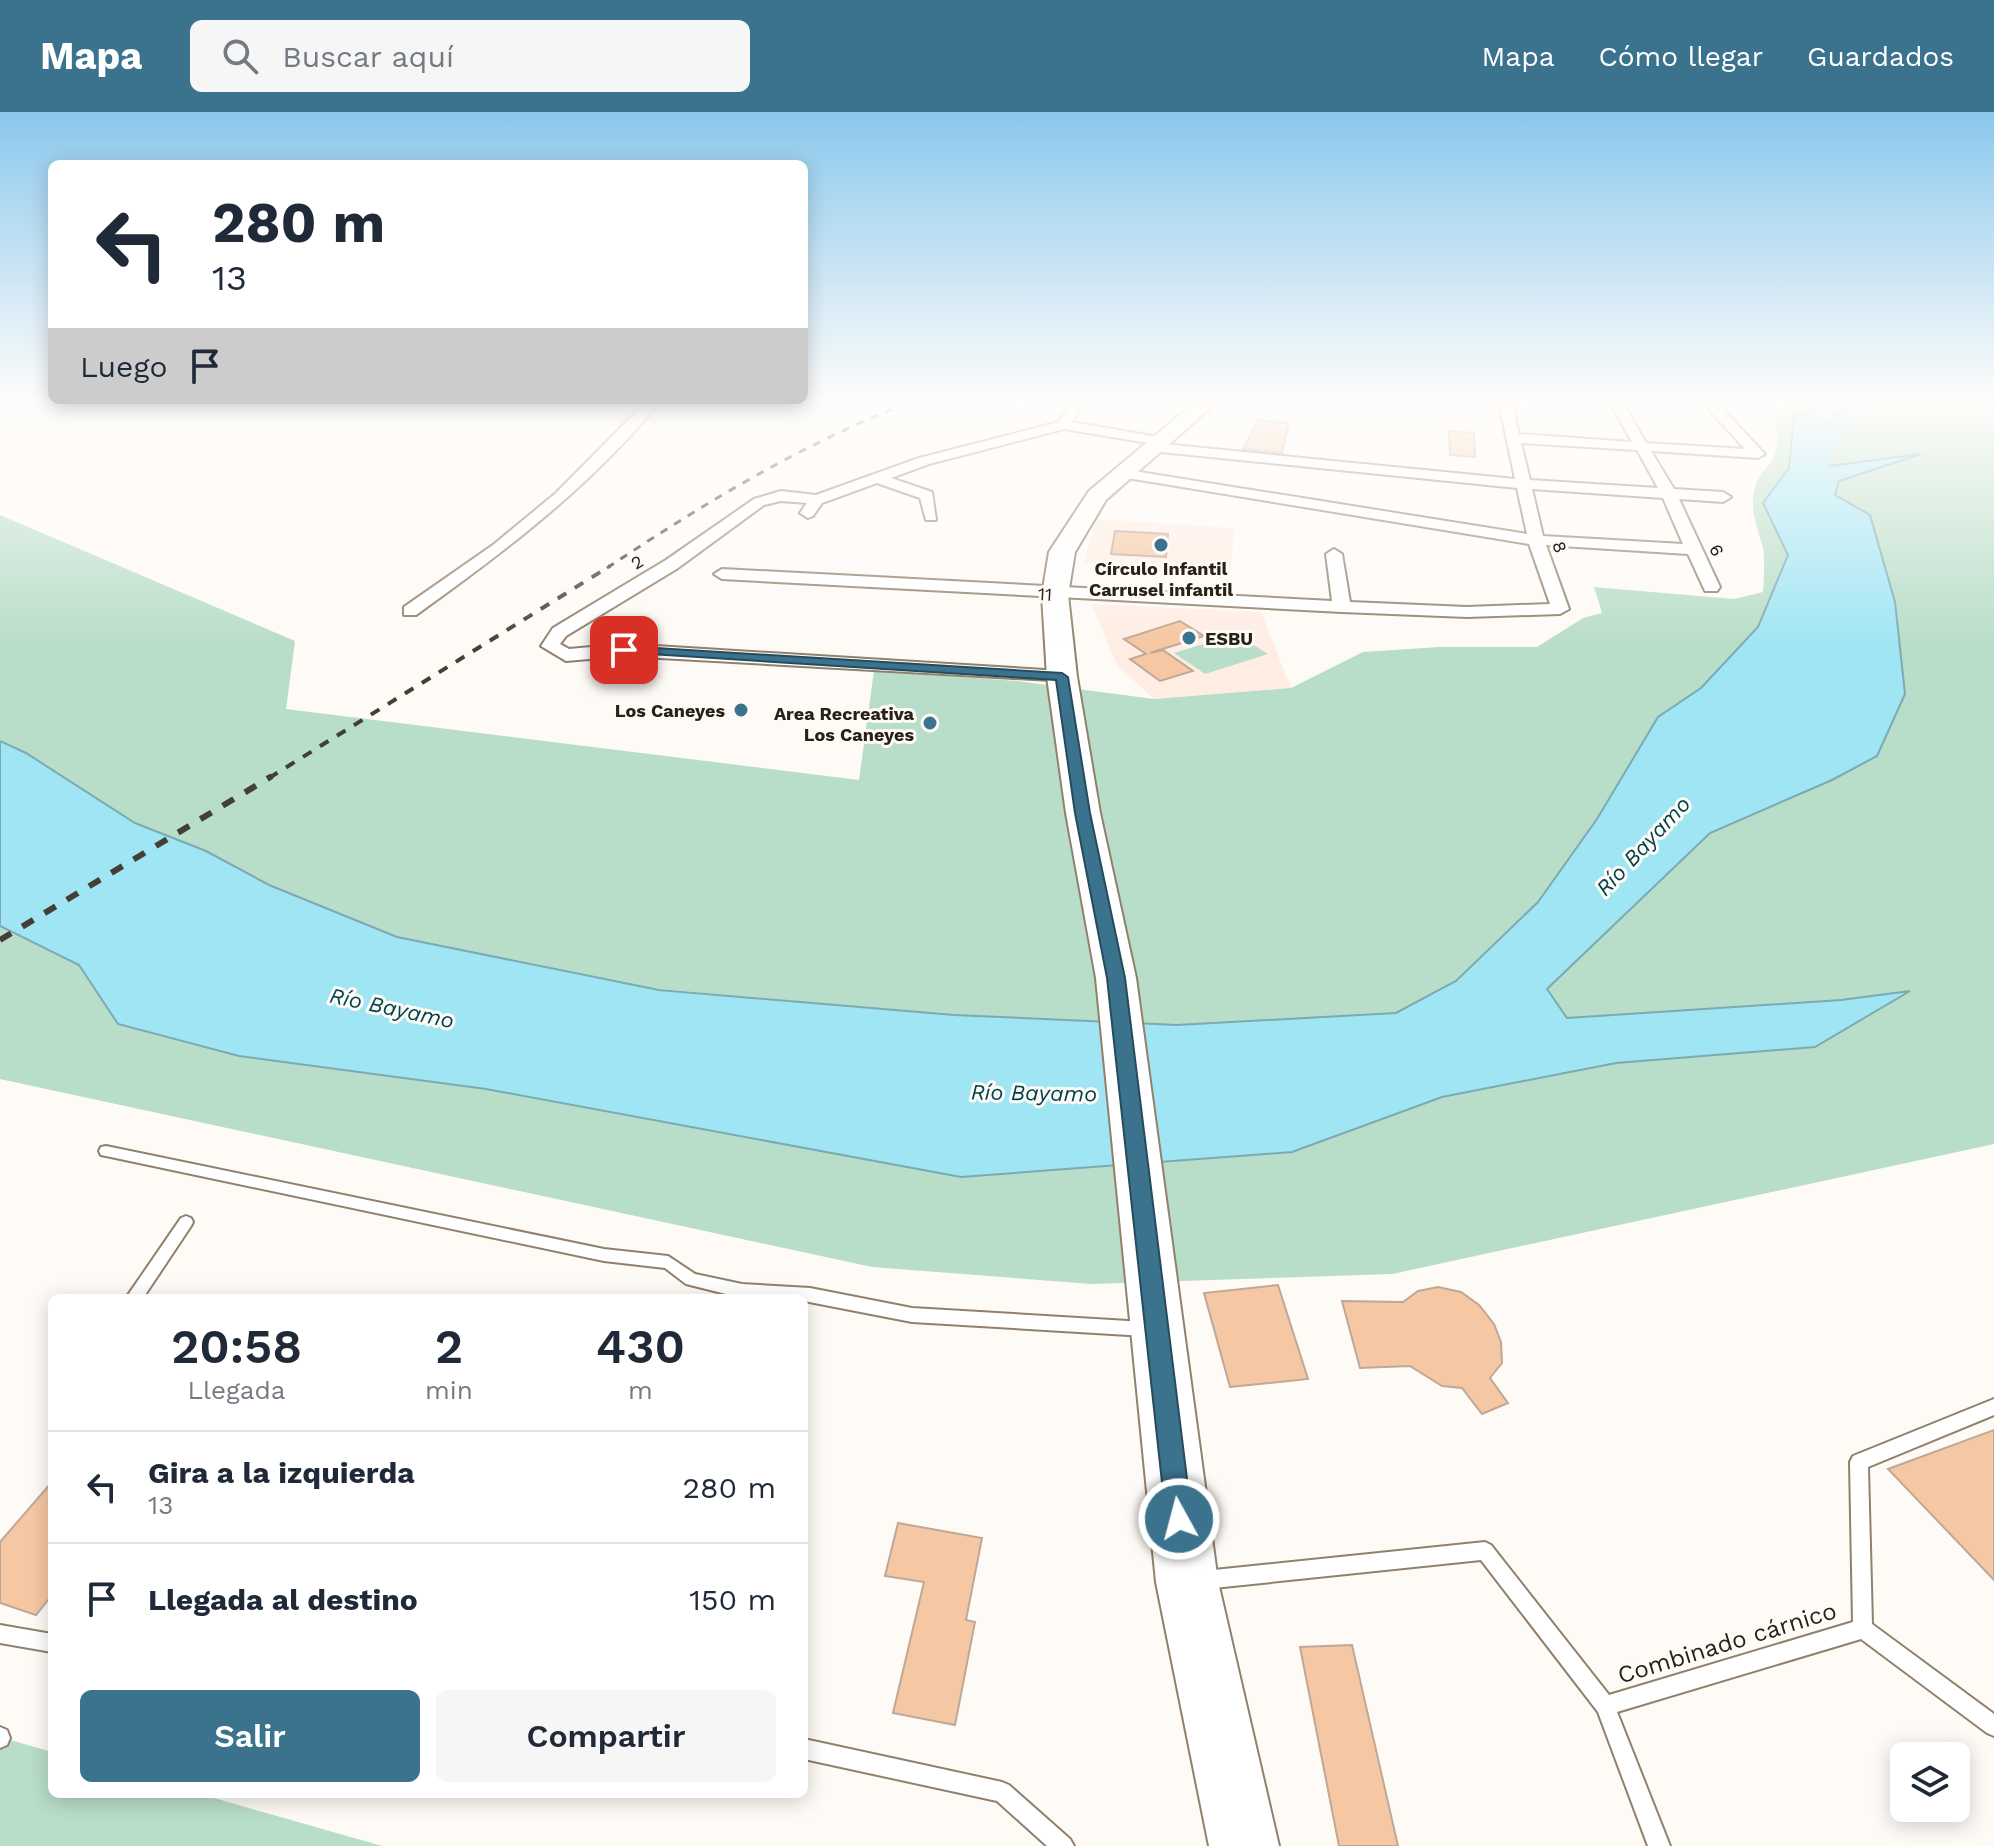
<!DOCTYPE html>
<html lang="es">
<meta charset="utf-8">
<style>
body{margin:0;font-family:"Work Sans",sans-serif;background:#f6f6f7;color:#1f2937;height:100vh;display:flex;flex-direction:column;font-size:30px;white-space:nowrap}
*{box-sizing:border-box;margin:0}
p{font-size:26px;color:#747a83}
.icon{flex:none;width:44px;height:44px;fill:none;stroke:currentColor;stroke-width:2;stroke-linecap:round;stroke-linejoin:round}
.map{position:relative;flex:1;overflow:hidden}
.sheet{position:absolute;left:48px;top:1182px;width:760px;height:504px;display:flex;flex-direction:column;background:#fff;border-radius:12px;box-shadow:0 4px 20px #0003}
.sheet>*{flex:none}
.guide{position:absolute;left:48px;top:48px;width:760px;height:244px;border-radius:12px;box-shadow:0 4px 20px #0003;background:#fff;color:#1f2937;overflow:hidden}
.buttons{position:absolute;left:1890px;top:1630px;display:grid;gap:16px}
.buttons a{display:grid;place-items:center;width:80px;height:80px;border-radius:12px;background:#fff;box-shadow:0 4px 20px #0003;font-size:40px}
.pin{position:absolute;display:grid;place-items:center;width:68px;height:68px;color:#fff;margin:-34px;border-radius:16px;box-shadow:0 4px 12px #0006}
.me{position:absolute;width:88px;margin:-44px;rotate:353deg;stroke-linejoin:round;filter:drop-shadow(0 0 6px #0008)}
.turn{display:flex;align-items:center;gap:28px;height:168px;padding:0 32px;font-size:36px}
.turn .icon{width:104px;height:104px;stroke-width:2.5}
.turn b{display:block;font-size:56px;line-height:68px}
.then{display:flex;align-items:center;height:76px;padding:0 32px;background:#0003;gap:16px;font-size:30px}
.eta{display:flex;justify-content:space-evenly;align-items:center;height:136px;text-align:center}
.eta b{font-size:48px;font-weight:600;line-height:56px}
.button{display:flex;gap:16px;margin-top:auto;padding:16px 32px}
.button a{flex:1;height:92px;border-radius:12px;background:#3b738e;color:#fff;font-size:32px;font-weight:600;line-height:92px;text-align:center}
.button a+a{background:#f6f6f7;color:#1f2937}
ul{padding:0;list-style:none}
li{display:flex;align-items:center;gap:24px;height:112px;padding:0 32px;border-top:2px solid #e0e1e3}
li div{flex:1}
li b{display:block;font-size:30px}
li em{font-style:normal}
header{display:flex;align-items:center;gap:48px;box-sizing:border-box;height:112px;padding:0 40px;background:#3b738e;color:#fff}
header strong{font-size:38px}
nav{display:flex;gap:44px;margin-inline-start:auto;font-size:28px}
.search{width:560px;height:72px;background:#f6f6f7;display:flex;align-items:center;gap:20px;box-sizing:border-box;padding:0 28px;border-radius:12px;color:#747a83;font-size:30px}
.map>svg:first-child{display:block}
</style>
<header>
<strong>Mapa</strong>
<div class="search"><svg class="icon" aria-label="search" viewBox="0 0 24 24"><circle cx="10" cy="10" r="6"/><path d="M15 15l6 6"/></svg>Buscar aquí</div>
<nav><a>Mapa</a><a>Cómo llegar</a><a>Guardados</a></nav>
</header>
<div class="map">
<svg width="1994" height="1734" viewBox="0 0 1994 1734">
<rect width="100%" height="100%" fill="#fefaf6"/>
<path fill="#ffede3" d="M1096,407L1234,416L1231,460L1084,450Z
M1092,492L1261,500L1291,576L1154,587L1117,553Z"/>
<path fill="#b8ddc8" d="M1794,291H1833L1794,304L1789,356L1763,391L1788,443L1758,515L1701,576L1658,605L1597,707L1538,790L1455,869L1397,901L1177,913L954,903L649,876L397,825L269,773L206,739L135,711L26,641L0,629V403L295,529L286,597L859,668L874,559L1017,569L1154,587L1291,576L1363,540L1440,535H1537L1583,506L1602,501L1594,475L1734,487L1763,480C1764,467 1765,450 1763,436C1759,421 1752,404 1753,387C1756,347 1787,359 1774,308Z
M1856,291H1994V1032L1392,1162L1092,1172L872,1155L0,967V814L79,853L118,912L239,944L486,977L1292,1040L1442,985L1616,951L1815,935L1908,879L1841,888L1566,906L1546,877L1710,721L1832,668L1835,383L1839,369L1913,344L1830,354L1813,332L1830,308Z
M1236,522L1268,542L1205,562L1174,541Z
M0,1625L52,1640V1682H200L382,1734H0Z"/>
<path fill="#a0e5f4" stroke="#7caab2" stroke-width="2" d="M1833,291H1856L1830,308L1813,332L1830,354L1921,342L1839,369L1835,383L1870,403L1895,490L1905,582L1877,644L1832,668L1710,721L1547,877L1567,906L1841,888L1910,879L1815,935L1616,951L1442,985L1292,1040L961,1065L486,977L239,944L118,912L79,853L0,814V629L26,641L135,711L206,739L269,773L397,825L659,878L954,903L1177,913L1396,901L1456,869L1538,790L1597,707L1658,605L1701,576L1758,515L1788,443L1763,391L1789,356L1794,304Z"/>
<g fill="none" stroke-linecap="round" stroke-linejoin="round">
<path fill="#a0e5f4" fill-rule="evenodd" d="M1854,291H1882L1832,337L1827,362L1835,403L1830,409H1810C1803,401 1802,389 1800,379C1795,335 1822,315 1854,291Z"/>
</g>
<path fill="#f5c7a2" stroke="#bfa897" stroke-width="2" d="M1258,308L1289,311L1282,341L1243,337Z
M1449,319L1474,321L1475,345L1450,343Z
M1115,419L1168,422L1166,445L1111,442Z
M1180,509L1204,524L1150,541L1163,538L1193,559L1160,569L1130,547L1146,542L1124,527Z
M1278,1173L1308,1267L1230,1275L1204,1181Z
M1438,1175L1461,1180L1479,1193L1494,1212L1501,1230L1502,1251L1490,1266L1508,1291L1482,1302L1462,1276L1442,1274L1410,1254L1360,1256L1342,1189L1403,1190L1418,1179Z
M1994,1318V1468L1888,1357Z
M52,1370V1483L36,1503L0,1491V1430Z
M898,1411L982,1426L966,1508L975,1510L955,1613L893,1601L924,1470L885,1464Z
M1352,1533L1398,1734H1339L1300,1535Z"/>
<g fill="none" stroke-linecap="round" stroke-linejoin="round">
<g stroke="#91816c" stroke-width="4">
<path id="lane" d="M106,1034L604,1137L668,1144L695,1162L742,1172L810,1176L912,1196L1145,1210L1151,1212L1153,1217L1151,1222L1145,1224L912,1210L804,1189V1186H742L686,1172L665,1156L604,1149L106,1044L101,1043L99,1039L101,1035Z
M186,1104L191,1106L193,1110L191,1114L143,1186H126L181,1106Z
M1994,1287V1303L1868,1355L1872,1512L1994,1602V1624L1987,1621L1861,1527L1617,1600L1670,1734H1648L1598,1600L1481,1448L1204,1477L1198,1474L1195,1468L1198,1462L1204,1459L1485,1430L1491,1433L1609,1583L1853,1510L1850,1350L1853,1344Z
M0,1513L52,1522V1540L0,1531Z
M0,1615L7,1618L10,1626L7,1633L0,1636Z
M804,1627L1002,1670L1009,1673L1070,1727L1074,1734H1047L997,1689L804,1647Z"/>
</g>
<g stroke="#91816c" stroke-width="4">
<path id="street" d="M645,291H659C590,375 504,440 416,503H404V495L493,433L556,381Z
M1070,291H1083L1072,310L1158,325L1165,329L1163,332L1515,367L1499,291H1512L1519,322L1632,330L1610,291H1623L1646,331L1745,337L1703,291H1717L1765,342L1758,346L1651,339L1674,377L1723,380L1731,385L1723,390L1679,387L1720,475L1717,479H1705L1688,442L1546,433L1569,497L1560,502L1467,505L1342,500L722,467L714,462L722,457L1332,489L1326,442L1334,437L1342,442L1350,490L1467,495L1550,492L1529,432L1121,365L1114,361L1121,357L1527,422L1517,376L1151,339L1144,335L1148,331L1064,317L929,352L891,366L932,380L936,408H926L920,386L877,371L822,391L813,404L808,406L800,401L807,391L781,389L764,393L678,456L566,524L560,532L569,537L624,532L1062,559L1069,561L1072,565L1069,569L624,544L566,549L541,534L553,516L666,448L754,387L781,379L816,383L919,346L1059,310ZM1521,331L1637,338L1658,376L1530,368ZM1532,377L1663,386L1683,432L1543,424Z"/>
</g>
<g stroke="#91816c" stroke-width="4">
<path id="primary" d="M1194,291H1216L1106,388L1075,440L1068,483L1077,565L1100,701L1136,866L1218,1470L1279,1734H1209L1156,1470L1096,866L1066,701L1047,565L1042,483L1049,440L1089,379Z"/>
</g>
<use href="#lane" fill="#fff" fill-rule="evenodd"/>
<use href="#street" fill="#fff" fill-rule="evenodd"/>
<use href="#primary" fill="#fff" fill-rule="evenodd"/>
<path stroke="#443f36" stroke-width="3" stroke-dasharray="8 8" stroke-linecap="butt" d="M607,456C703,392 800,333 908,291"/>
<path stroke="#443f36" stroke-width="4" stroke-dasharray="10 10" stroke-linecap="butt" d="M269,666L610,454"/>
<path stroke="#443f36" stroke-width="6" stroke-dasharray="13 13" stroke-linecap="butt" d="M0,828L272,664"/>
</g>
<linearGradient id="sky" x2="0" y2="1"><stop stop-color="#8bc8ed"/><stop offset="0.54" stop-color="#fffdfb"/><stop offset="1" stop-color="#fffdfb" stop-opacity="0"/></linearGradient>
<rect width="1994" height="534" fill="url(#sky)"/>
<path fill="#3b738e" stroke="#264b5c" stroke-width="2" d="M624,534L1062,561L1068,565L1090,701L1125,866L1192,1407L1188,1416L1179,1420L1170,1416L1166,1407L1107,866L1075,701L1056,568L619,540L617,538Z"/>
<g fill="#3b738e" stroke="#fefaf6" stroke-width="3">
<circle cx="1161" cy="433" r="8"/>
<circle cx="1189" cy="526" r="8"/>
<circle cx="741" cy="598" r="8"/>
<circle cx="930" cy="611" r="8"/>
</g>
<g text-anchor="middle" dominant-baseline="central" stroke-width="6" stroke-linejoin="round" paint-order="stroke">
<g font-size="18" fill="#272118" stroke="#fefaf6">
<text transform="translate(1560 435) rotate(71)">8</text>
<text transform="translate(1717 438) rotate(66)">6</text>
<text transform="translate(637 450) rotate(-31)">2</text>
<text transform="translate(1045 482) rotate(3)">11</text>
</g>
<g font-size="18" font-weight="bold" fill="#272118" stroke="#fefaf6" text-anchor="end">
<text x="1161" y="456" text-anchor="middle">Círculo Infantil<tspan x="1161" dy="21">Carrusel infantil</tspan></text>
<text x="1205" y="526" text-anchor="start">ESBU</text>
<text x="725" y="598">Los Caneyes</text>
<text x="914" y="601">Area Recreativa<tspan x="914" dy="21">Los Caneyes</tspan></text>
</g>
<g font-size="22" font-style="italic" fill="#00434d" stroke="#fefaf6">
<text transform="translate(1643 734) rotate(-47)">Río Bayamo</text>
<text transform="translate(392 896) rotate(12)">Río Bayamo</text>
<text transform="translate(1034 981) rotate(1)">Río Bayamo</text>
</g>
<g font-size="24" fill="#272118" stroke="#fefaf6">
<text transform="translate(1727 1531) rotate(-17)">Combinado cárnico</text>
</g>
</g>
</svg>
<div class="buttons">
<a><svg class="icon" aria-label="layers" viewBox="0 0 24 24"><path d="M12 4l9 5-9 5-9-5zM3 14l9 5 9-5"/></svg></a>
</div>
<div class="pin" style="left:624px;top:538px;background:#d93025"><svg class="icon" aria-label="arrive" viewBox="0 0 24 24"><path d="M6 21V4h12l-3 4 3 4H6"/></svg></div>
<svg class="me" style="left:1179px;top:1407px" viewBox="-20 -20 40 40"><circle r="17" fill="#3b738e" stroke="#fff" stroke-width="3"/><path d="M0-11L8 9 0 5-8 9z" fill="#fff"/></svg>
<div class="guide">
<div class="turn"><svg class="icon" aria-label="left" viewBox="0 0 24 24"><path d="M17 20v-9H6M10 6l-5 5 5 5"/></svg><div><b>280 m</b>13</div></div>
<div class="then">Luego<svg class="icon" aria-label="arrive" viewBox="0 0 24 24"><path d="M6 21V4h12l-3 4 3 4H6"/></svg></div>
</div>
<section class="sheet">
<div class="eta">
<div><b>20:58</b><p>Llegada</p></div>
<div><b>2</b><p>min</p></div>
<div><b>430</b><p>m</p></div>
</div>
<ul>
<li><svg class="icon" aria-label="left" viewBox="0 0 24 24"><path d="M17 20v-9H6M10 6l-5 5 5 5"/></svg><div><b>Gira a la izquierda</b><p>13</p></div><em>280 m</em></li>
<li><svg class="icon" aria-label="arrive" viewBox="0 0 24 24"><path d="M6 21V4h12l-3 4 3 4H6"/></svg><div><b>Llegada al destino</b></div><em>150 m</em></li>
</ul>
<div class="button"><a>Salir</a><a>Compartir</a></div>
</section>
</div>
